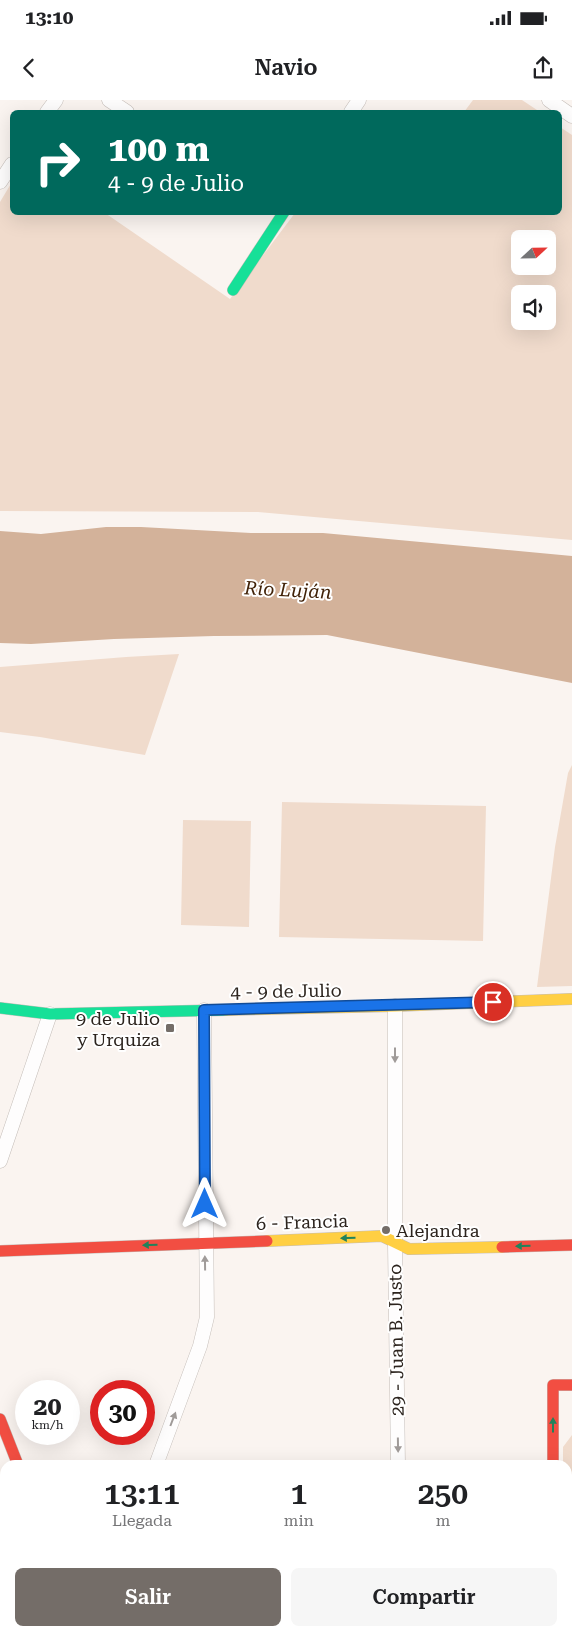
<!DOCTYPE html>
<html lang="es">
<meta charset="utf-8">
<style>
body{margin:0;font-family:"Roboto Serif",serif;background:#f6f6f6;color:#202124;height:100vh;display:flex;flex-direction:column;font-size:19px;white-space:nowrap}
*{box-sizing:border-box;margin:0}
p{font-size:16px;color:#757577}
.icon{flex:none;width:28px;height:28px;fill:none;stroke:currentColor;stroke-width:2;stroke-linecap:round;stroke-linejoin:round}
.map{position:relative;flex:1;overflow:hidden}
.drawer{position:absolute;left:0px;top:1360px;width:572px;height:176px;display:flex;flex-direction:column;background:#fff;border-radius:15px 15px 0 0;box-shadow:0 5px 20px #0002}
.drawer>*{flex:none}
.top-card{position:absolute;left:10px;top:10px;width:552px;height:105px;border-radius:8px;box-shadow:0 5px 20px #0002;background:#00695c;color:#fff;overflow:hidden}
.needle{width:32px;rotate:68deg}
.fabs{position:absolute;left:511px;top:130px;display:grid;gap:10px}
.fabs a{display:grid;place-items:center;width:45px;height:45px;border-radius:8px;background:#fff;box-shadow:0 5px 20px #0002;font-size:25px}
.speed{position:absolute;left:15px;top:1280px;display:flex;gap:10px;font-size:25px;font-weight:700;text-align:center}
.speed>*{display:grid;place-content:center;width:65px;height:65px;border-radius:50%;background:#fff;box-shadow:0 5px 20px #0002;line-height:1}
.speed small{font-size:12px;font-weight:400}
.speed .limit{border:8px solid #d22;background:#fff;color:#111}
.pin{position:absolute;display:grid;place-items:center;width:42px;height:42px;color:#fff;margin:-21px;border:2px solid #fff;border-radius:50%;box-shadow:0 1px 5px #0007}
.me{position:absolute;width:55px;margin:-28px;rotate:0deg;stroke-linejoin:round;filter:drop-shadow(0 0 4px #0008)}
.turn{display:flex;align-items:center;gap:18px;height:105px;padding:0 15px;font-size:22px}
.turn .icon{width:65px;height:65px;stroke-width:2.5}
.turn b{display:block;font-size:35px;line-height:42px}
.eta{display:flex;justify-content:space-evenly;align-items:center;height:85px;text-align:center}
.eta b{font-size:30px;font-weight:600;line-height:35px}
.primary-button{display:flex;gap:10px;margin-top:auto;padding:10px 15px}
.primary-button a{flex:1;height:58px;border-radius:8px;background:#746d68;color:#fff;font-size:20px;font-weight:600;line-height:58px;text-align:center}
.primary-button a+a{background:#f6f6f6;color:#202124}
.status{display:flex;justify-content:space-between;align-items:center;height:35px;padding:0 25px;background:#fff;direction:ltr}
.status svg{height:14px;fill:currentColor}
header{display:flex;justify-content:space-between;align-items:center;height:65px;padding:0 15px;background:#fff;font-size:22px;font-weight:600}
.map>svg:first-child{display:block}
</style>
<div class="status"><b>13:10</b><svg viewBox="0 0 49 12"><path d="M0 12V9h3v3zM5 12V6h3v6zM10 12V3h3v9zM15 12V0h3v12zM26 1h20v11H26zM47 4h2v5h-2z"/></svg></div>
<header><svg class="icon" aria-label="back" viewBox="0 0 24 24"><path d="M15 5l-7 7 7 7"/></svg>Navio<svg class="icon" aria-label="share" viewBox="0 0 24 24"><path d="M12 15V3M7 8l5-5 5 5M5 13v7h14v-7"/></svg></header>
<div class="map">
<svg width="572" height="1536" viewBox="0 0 572 1536">
<rect width="100%" height="100%" fill="#faf4f0"/>
<path fill="#f0dbcc" fill-rule="evenodd" d="M473,0H522L540,12H464Z
M560,27L572,35V440L258,412L0,411V102L12,82V112L105,113L230,199L295,113L560,112ZM520,139H548V166H520ZM520,194H548V221H520Z
M179,554L145,655L40,637L0,632V567L126,557Z
M572,665V886L537,887L555,747L568,673Z
M282,702L486,706L483,841L279,837Z
M183,720L251,721L249,827L181,825Z
M572,1335V1536H562V1531H568V1365H563V1347Z"/>
<path fill="#d3b29a" d="M106,427H141L251,433H323L572,456V583L327,535L214,536L114,539L31,544L0,543V431L41,434Z"/>
<g fill="none" stroke-linecap="round" stroke-linejoin="round">
<g stroke="#c4bdb8" stroke-width="15">
<path id="street" d="M109,0L127,12
M549,0L572,16
M47,12L56,0
M351,12L359,0
M0,82L12,64
M395,906V1144L398,1365
M0,1061L50,914
M156,1365L200,1246L207,1217L204,910
M568,1410L572,1409
M0,1450L5,1448
M400,1531V1536
M555,1531V1536
M136,1536V1531"/>
</g>
<g stroke="#c4bdb8" stroke-width="12">
<path id="fast" d="M233,190L284,112
M0,908L50,914L226,910"/>
</g>
<g stroke="#c4bdb8" stroke-width="12">
<path id="slow" d="M226,910L395,906L572,899
M267,1141L382,1136L409,1149L502,1147"/>
</g>
<g stroke="#c4bdb8" stroke-width="12">
<path id="jam" d="M502,1147L572,1145
M0,1151L267,1141
M0,1319L18,1365
M553,1365V1285H572"/>
</g>
<use href="#street" stroke="#fefdfd" stroke-width="14"/>
<use href="#fast" stroke="#16e098" stroke-width="11"/>
<use href="#slow" stroke="#ffcf43" stroke-width="11"/>
<use href="#jam" stroke="#f24e42" stroke-width="11"/>
</g>
<defs><path id="oneway-solid" d="M-6-.8H1V-3.2L6.5 0L1 3.2V.8H-6Z" transform="scale(1.25)"/></defs>
<g fill="#a09b99">
<use href="#oneway-solid" transform="translate(395 955) rotate(90)"/>
<use href="#oneway-solid" transform="translate(205 1163) rotate(-91)"/>
<use href="#oneway-solid" transform="translate(173 1319) rotate(-69)"/>
<use href="#oneway-solid" transform="translate(398 1345) rotate(89)"/>
</g>
<g fill="#21825b">
<use href="#oneway-solid" transform="translate(348 1138) rotate(178)"/>
<use href="#oneway-solid" transform="translate(150 1145) rotate(178)"/>
<use href="#oneway-solid" transform="translate(523 1146) rotate(179)"/>
<use href="#oneway-solid" transform="translate(553 1325) rotate(-90)"/>
</g>
<g fill="none" stroke-linecap="round" stroke-linejoin="round">
<g stroke="#114b97" stroke-width="12">
<path id="route" d="M205,1104L204,910L493,902"/>
</g>
<use href="#route" stroke="#1a73e8" stroke-width="9"/>
</g>
<g fill="#746d68" stroke="#fff" stroke-width="2">
<rect x="165" y="923" width="10" height="10" rx="2.5"/>
<circle cx="386" cy="1130" r="5"/>
</g>
<g text-anchor="middle" dominant-baseline="central" stroke-width="4" stroke-linejoin="round" paint-order="stroke">
<g font-size="18" fill="#2c241e" stroke="#fff">
<text transform="translate(286 891) rotate(-1)">4 - 9 de Julio</text>
<text transform="translate(302 1122) rotate(-2)">6 - Francia</text>
<text transform="translate(396 1240) rotate(-91)">29 - Juan B. Justo</text>
</g>
<g font-size="18" fill="#2c241e" stroke="#fff" text-anchor="end">
<text x="160" y="918">9 de Julio<tspan x="160" dy="21">y Urquiza</tspan></text>
<text x="396" y="1130" text-anchor="start">Alejandra</text>
</g>
<g font-size="19" font-style="italic" fill="#412208" stroke="#fff">
<text transform="translate(288 490) rotate(3)">Río Luján</text>
</g>
</g>
</svg>
<div class="fabs">
<a><svg class="needle" viewBox="-14 -14 28 28"><path d="M0-13l5 13h-10z" fill="#e53935"/><path d="M0 13l5-13h-10z" fill="#757577"/></svg></a>
<a><svg class="icon" aria-label="sound" viewBox="0 0 24 24"><path d="M4 9h4l5-4v14l-5-4H4zM17 9q2 3 0 6"/></svg></a>
</div>
<div class="speed"><div>20<small>km/h</small></div><div class="limit">30</div></div>
<div class="pin" style="left:493px;top:902px;background:#d93025"><svg class="icon" aria-label="arrive" viewBox="0 0 24 24"><path d="M6 21V4h12l-3 4 3 4H6"/></svg></div>
<svg class="me" style="left:205px;top:1104px" viewBox="-20 -20 40 40"><path d="M0-17L14 15 0 8-14 15z" fill="#1a73e8" stroke="#fff" stroke-width="4"/></svg>
<div class="top-card">
<div class="turn"><svg class="icon" aria-label="right" viewBox="0 0 24 24"><path d="M7 20v-9h11M14 6l5 5-5 5"/></svg><div><b>100 m</b>4 - 9 de Julio</div></div>
</div>
<section class="drawer">
<div class="eta">
<div><b>13:11</b><p>Llegada</p></div>
<div><b>1</b><p>min</p></div>
<div><b>250</b><p>m</p></div>
</div>
<div class="primary-button"><a>Salir</a><a>Compartir</a></div>
</section>
</div>
